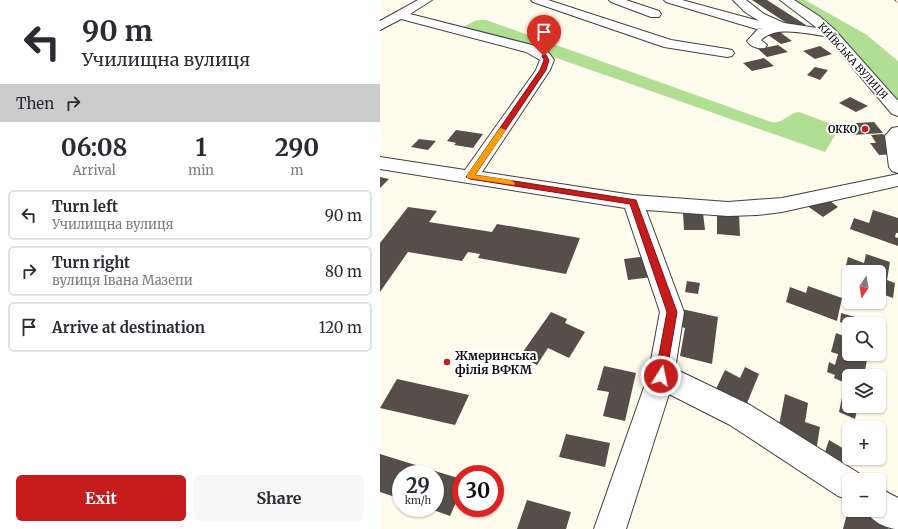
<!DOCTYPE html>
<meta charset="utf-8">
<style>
body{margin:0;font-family:Merriweather,serif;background:#f7f7f7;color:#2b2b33;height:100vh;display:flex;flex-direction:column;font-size:15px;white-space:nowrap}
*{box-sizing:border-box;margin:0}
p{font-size:13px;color:#7c7c81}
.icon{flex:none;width:22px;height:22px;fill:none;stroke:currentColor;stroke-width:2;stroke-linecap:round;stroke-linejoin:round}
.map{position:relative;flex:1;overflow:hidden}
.panel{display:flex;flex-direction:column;background:#fff;width:380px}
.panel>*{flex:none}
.guide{background:#fff;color:#2b2b33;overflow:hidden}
.needle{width:26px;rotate:192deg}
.fabs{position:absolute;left:462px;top:265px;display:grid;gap:8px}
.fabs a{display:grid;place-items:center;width:44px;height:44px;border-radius:6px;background:#fff;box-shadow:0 1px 3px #0004;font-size:20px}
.speed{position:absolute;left:12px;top:465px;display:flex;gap:8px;font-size:20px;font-weight:700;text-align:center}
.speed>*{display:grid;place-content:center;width:52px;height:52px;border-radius:50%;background:#fff;box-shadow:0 1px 3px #0004;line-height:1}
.speed small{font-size:10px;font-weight:400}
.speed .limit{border:6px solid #d22;background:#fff;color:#111}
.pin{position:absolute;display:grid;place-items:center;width:34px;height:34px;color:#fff;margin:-41px -17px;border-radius:50% 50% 50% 0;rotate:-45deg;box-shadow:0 0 4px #0007}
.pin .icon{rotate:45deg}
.me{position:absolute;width:44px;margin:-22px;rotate:10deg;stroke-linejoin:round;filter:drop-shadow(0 0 3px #0008)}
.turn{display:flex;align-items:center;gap:14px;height:84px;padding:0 16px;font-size:18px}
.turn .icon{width:52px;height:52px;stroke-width:2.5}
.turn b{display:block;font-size:28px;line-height:34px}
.then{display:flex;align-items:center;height:38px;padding:0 16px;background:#0003;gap:8px;font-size:15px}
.eta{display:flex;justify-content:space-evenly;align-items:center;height:68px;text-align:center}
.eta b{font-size:24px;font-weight:700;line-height:28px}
.primary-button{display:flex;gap:8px;margin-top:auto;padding:8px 16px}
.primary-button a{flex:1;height:46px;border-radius:6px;background:#c61c1c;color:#fff;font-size:16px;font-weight:700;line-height:46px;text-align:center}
.primary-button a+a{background:#f7f7f7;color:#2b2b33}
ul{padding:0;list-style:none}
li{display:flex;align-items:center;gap:12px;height:50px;margin:0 8px 6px;padding:0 8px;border:2px solid #e1e1e2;border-radius:6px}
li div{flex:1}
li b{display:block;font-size:15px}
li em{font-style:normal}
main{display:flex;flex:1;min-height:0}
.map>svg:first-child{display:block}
</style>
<main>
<section class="panel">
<div class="guide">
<div class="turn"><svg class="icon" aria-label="left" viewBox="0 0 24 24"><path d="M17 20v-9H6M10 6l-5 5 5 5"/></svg><div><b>90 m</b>Училищна вулиця</div></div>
<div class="then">Then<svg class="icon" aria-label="right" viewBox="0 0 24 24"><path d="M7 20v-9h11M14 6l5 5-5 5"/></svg></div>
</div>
<div class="eta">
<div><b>06:08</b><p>Arrival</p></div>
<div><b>1</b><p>min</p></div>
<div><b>290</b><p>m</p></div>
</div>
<ul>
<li><svg class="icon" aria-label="left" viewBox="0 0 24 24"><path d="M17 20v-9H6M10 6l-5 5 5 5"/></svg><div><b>Turn left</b><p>Училищна вулиця</p></div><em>90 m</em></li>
<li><svg class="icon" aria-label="right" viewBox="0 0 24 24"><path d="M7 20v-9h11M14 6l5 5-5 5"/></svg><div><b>Turn right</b><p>вулиця Івана Мазепи</p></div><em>80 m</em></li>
<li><svg class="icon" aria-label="arrive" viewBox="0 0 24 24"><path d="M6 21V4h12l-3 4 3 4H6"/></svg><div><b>Arrive at destination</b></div><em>120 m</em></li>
</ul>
<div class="primary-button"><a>Exit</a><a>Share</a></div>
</section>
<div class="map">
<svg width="518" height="529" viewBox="0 0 518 529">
<rect width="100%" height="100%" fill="#fffced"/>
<path fill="#b0de92" d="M406,0H425L487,35L518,61V111L461,44Z
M97,20H106L391,122C404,124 408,113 419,112L460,127L445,152L151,49L77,30Z"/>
<path fill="#564e48" d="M372,0H387L426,25L414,28Z
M397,30L412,41L401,44L385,33Z
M398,45L408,52L387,57L378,49Z
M440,46L452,54L435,59L423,51Z
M384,58L394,66L372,71L363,63Z
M435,67L448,70L440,80L427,75Z
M470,97L488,106L476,112L459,103Z
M494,122L503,133L473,135L467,127L477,123Z
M76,130L103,134L93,148L74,145L76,143L67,141Z
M503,134L509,141L518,145V154L499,155L490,143H496L491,135Z
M39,139L56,141L48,150L31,147Z
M0,177L9,179L0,188Z
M445,197L458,207L443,217L423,203Z
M28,207L57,211L49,222L112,232L117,224L200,238L186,274L98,258L100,254L88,252L82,261L28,252L0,292V243Z
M493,210L518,218V233H516L515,237L518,238V246L470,229L474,218L489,223Z
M337,211L359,213L360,236L337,234Z
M303,213H323L325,230H304Z
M486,254L510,262L507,280L515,283L513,298L499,293V272H473L465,269L468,257L484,263Z
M268,256L272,277L248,280L244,259Z
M307,281L320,283L318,294L305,292Z
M428,286L462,298L457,321L406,302L410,287L426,293Z
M297,308L338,317L332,364L300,356L305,328L294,325Z
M171,312L187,319L185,323L205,332L189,358L168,348L157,365L140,356Z
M461,313L475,317L474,324H469V325L460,322Z
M456,333L469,338V354H488L484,376H469V406H478L475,419L459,412L465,383L454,378L455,375L447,372L449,362L455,365L458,354L451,352Z
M224,366L256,373L245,421L223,416L229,392L217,390Z
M365,367L379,374L365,408L335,391L345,370L360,378Z
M17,379L89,395L75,425L0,408Z
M405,394L428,403L425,422L440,427L436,452L397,436Z
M186,434L230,443L225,467L179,457Z
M449,440L466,450L460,468L443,458Z
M0,454L81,479V491L70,516L48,508H55V474H21V499L0,492Z
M147,500L191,512L186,529H137Z
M468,510H479L489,517L491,510H495L508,518L506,527L509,529H463Z"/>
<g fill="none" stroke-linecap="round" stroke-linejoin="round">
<g stroke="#404040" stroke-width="2">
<path id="minor" d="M38,0H52L30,14L156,46L169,53L174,60L170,70L102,172L253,195L348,202L402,198L518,174V186L402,212L377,215L348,216L266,210L304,312L295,369L370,405L480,474L482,480H469V500L458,496L350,425L289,394L246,529H214L268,376L280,312L245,208L0,169V157L85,170L156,70L160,60L146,52L21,19L0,30V21Z
M151,0H168L291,40L347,49L352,50L354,53L352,56L347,57L284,47L153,2Z
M229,0H246L279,11L281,14L279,17H271L231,2Z
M284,0H302L379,21L365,12L353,0H366L384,14L404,23L437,28L400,0H414L439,16L454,29L518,101V116L512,114L446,36C426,34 396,25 381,40L387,45L385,48C378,49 371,47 367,41L378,29L387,27L377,29L373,28L286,2Z
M518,127V173L512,171L509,167L505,136L512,128Z
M499,488L518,498V529C507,529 490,521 486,510H499Z"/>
</g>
<use href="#minor" fill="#fff" fill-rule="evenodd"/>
<g stroke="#c61c1c" stroke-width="3">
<path id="rail" d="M516,0L518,1"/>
</g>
<use href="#rail" stroke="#fff" stroke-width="2" stroke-dasharray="5.5" stroke-linecap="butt"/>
</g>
<path fill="#c61c1c" stroke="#811212" d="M164,54L166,55L169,60L166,70L95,175L256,200L297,312L286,376L285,380L281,381L277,380L275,376L287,312L250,204L90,179L86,177L160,70L164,60L162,56Z"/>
<path fill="#f59e0b" d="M120,128L126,130L95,175L131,180L135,183L134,185L87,178V175Z"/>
<g fill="#c61c1c" stroke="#fff" stroke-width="1.5">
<circle cx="485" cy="129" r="4"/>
<circle cx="67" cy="362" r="4"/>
</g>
<g text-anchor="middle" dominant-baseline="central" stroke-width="4" stroke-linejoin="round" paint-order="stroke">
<g font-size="10" fill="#0d0d0d" stroke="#fff">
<text transform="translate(473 61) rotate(48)">КИЇВСЬКА ВУЛИЦЯ</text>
</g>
<g font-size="10" font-weight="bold" fill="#0d0d0d" stroke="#fff" text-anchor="end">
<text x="477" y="129">ОККО</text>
</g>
<g font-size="12" font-weight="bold" fill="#0d0d0d" stroke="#fff" text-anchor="start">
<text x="75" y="355">Жмеринська<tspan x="75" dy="14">філія ВФКМ</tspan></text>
</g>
</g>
</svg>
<div class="fabs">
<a><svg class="needle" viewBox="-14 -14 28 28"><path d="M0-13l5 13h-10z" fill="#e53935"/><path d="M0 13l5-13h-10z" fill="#7c7c81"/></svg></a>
<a><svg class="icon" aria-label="search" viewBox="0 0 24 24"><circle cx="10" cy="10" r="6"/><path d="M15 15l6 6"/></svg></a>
<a><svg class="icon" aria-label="layers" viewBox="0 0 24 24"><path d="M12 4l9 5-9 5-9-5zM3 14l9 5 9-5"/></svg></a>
<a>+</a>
<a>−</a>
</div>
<div class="speed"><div>29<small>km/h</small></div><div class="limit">30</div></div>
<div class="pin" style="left:164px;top:56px;background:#d93025"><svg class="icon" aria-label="arrive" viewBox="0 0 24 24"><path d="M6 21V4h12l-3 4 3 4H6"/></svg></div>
<svg class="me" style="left:281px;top:376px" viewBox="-20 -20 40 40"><circle r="17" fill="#c61c1c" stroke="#fff" stroke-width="3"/><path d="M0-11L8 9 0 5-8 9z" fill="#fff"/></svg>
</div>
</main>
